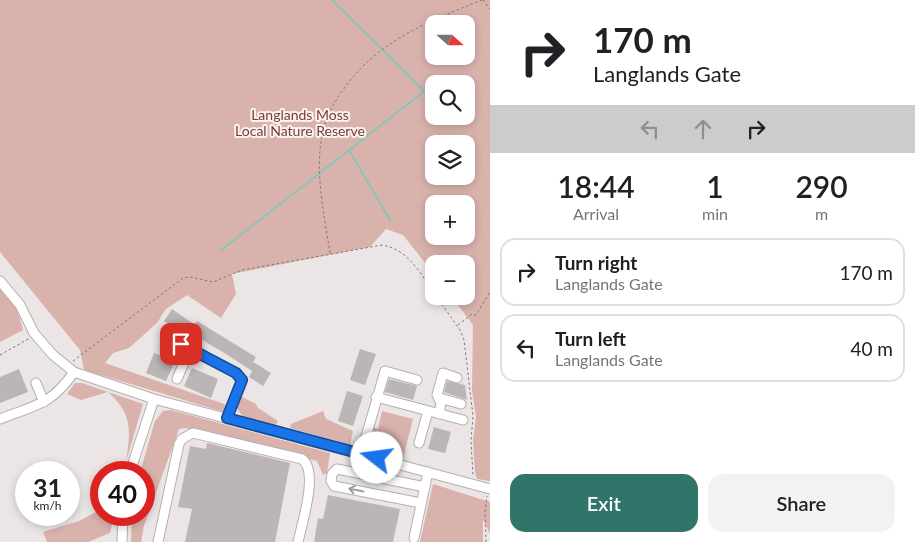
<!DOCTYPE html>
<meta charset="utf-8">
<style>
body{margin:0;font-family:Lato,sans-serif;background:#f2f2f2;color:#202124;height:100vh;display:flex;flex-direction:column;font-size:19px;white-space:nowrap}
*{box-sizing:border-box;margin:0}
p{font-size:16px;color:#757577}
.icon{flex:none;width:28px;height:28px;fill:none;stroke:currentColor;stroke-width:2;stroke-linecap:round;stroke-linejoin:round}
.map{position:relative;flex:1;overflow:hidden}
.drawer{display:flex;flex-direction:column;background:#fff;width:425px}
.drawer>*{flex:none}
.hud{background:#fff;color:#202124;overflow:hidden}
.needle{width:32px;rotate:111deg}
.buttons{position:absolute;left:425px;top:15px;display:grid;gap:10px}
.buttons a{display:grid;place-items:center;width:50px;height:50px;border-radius:10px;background:#fff;box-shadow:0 2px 8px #0003;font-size:25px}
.speed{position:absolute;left:15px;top:461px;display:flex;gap:10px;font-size:25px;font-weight:700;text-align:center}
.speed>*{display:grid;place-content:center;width:65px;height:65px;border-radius:50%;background:#fff;box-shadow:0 2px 8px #0003;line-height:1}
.speed small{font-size:12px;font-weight:400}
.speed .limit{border:8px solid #d22;background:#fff;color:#111}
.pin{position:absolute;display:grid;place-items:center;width:42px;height:42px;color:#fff;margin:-21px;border-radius:10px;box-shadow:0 2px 8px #0006}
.me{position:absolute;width:55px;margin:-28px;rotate:285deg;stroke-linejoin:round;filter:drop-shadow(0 0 4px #0008)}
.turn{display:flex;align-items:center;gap:18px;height:105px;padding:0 20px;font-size:22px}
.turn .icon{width:65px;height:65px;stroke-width:2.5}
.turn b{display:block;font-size:35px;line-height:42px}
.lanes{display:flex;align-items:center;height:48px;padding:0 20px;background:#0003;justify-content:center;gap:25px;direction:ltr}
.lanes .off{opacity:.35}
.eta{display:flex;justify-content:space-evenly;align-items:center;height:85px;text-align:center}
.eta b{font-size:30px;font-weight:600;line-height:35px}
.primary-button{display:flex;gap:10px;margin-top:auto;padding:10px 20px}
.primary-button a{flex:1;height:58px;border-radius:15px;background:#30756a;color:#fff;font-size:20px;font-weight:600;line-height:58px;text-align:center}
.primary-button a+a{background:#f2f2f2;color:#202124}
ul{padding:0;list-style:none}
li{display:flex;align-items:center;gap:15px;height:68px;margin:0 10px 8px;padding:0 10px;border:2px solid #e0e0e0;border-radius:15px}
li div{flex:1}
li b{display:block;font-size:19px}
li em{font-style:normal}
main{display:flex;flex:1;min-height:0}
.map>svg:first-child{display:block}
</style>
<main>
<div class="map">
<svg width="490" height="542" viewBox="0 0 490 542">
<rect width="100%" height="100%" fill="#ebe6e5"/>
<path fill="#d9b2ac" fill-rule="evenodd" d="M0,0H490V481L477,479L475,472L473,440L476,417L472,390L473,325L451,296H466V264H434V274L403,235L386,229L370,247L232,274L236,294L221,318L187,295L166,309L157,323L129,348L113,353L105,363L230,406L224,412L84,370L80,350L0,252ZM434,24H466V56H434ZM434,84H466V116H434ZM434,144H466V176H434ZM434,204H466V236H434Z
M0,289L16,305L23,330L0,342Z
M75,383H82L143,404L126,462C130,432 134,415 108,392L81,400L67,394Z
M240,396L256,404L258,408L278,421L275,426C260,423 245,424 237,408Z
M171,410L330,453L327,473L323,475L317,461L186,428L179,429L144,526L141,542H131L132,515H144V472H140L155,421L163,411Z
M323,411L326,419L353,431L350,445L290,428L291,424Z
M382,411L413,419L403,459L384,454L370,446L374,428L378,429Z
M433,484L490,502V534L483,519V542H420Z
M101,504V515H114L110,533L88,542H47L43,532L79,521L98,511Z"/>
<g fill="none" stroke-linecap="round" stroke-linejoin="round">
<path stroke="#89c5b9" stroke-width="2" d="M332,0L424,91
M349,150L390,220
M220,251L431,86"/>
</g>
<path fill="#bbb6b5" d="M172,309L195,325L197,321L256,357L253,362L271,373L263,386L249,377L252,371L226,354L184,329L182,333L164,321Z
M360,349L376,354L365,385L350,380Z
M154,353L175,361L166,381L146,373Z
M192,368L218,379L211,398L184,386Z
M19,369L28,392L0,403V377Z
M389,379L417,386L413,400L385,392Z
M447,381L465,385L467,400L444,392Z
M347,391L363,396L353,426L338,421Z
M434,427L451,432L445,453L428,449Z
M207,443L290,463L275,542H185L192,509L178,507L190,446L206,449Z
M328,495L400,509L393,542H314L318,518L323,519Z"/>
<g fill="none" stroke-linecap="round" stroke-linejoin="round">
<g stroke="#b4afae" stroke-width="11">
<path id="minor" d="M0,281L20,305L34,333L53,355L74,372L154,399L490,489
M181,345L237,373L242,380L227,418
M177,379L190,349
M36,383L44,402
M376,397L463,420
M440,398L461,404
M439,414L441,403L437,395L443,373L457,378
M0,419C36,405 51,405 74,372
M419,443L428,411
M361,454L385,371L417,380
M130,472L154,399
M421,503L334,486L331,481L332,474L337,469L425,487
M414,538L428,472
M122,542L123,515
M158,542L179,444L182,439L193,433L302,459C319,471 302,523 298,542"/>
</g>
<path stroke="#7d7979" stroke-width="1" stroke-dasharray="2.5 2.5" stroke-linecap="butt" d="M483,0L490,9
M330,253C324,214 314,170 323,131C326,115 334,103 343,90C377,41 429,21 482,0
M436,296L460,330L464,340L473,416L471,441L473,476
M458,325L472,314L476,315L490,292
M0,355L30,338
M73,361L183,278L190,277L213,282L242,270L382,245C408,249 420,273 434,293
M486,542L485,512L487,496"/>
<use href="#minor" stroke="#fff" stroke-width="9"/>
</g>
<defs><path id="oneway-shaft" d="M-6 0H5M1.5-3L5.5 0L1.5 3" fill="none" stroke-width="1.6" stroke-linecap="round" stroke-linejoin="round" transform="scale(1.25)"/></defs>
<use stroke="#9f9e9e" href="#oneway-shaft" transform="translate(356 490) rotate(-169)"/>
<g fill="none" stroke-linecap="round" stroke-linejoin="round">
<g stroke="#114b97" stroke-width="12">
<path id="route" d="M181,344L236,373L242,380L227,418L377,458"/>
</g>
<use href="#route" stroke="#1a73e8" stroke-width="9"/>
</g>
<g text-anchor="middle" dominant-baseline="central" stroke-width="4" stroke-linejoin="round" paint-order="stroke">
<g font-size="14" fill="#7b3930" stroke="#f9f3f2">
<text x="300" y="114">Langlands Moss<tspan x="300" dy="16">Local Nature Reserve</tspan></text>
</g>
</g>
</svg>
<div class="buttons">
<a><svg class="needle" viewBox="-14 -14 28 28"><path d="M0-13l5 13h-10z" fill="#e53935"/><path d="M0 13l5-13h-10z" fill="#757577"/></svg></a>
<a><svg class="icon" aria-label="search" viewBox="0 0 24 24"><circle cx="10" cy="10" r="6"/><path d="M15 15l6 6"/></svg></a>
<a><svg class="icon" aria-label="layers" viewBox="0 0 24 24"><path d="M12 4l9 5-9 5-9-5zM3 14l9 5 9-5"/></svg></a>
<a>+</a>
<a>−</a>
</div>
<div class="speed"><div>31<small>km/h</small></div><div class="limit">40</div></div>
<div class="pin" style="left:181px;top:344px;background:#d93025"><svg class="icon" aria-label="arrive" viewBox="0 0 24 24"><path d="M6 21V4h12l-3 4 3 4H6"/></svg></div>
<svg class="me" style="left:377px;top:458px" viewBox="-20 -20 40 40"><circle r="19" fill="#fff"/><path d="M0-13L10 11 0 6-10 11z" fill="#1a73e8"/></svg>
</div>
<section class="drawer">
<div class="hud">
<div class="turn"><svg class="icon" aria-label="right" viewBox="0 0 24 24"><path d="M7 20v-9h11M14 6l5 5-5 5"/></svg><div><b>170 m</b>Langlands Gate</div></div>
<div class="lanes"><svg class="icon off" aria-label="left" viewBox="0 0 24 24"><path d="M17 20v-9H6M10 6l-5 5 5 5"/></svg><svg class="icon off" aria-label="ahead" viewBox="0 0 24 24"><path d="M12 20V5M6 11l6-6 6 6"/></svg><svg class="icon" aria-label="right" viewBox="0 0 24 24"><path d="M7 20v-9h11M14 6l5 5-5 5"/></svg></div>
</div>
<div class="eta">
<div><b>18:44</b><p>Arrival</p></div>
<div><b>1</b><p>min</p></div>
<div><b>290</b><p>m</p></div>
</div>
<ul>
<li><svg class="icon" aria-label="right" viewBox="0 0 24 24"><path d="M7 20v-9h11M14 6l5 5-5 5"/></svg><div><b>Turn right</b><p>Langlands Gate</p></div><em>170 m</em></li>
<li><svg class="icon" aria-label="left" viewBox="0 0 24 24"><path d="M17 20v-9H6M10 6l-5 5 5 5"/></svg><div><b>Turn left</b><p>Langlands Gate</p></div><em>40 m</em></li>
</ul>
<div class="primary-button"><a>Exit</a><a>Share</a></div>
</section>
</main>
